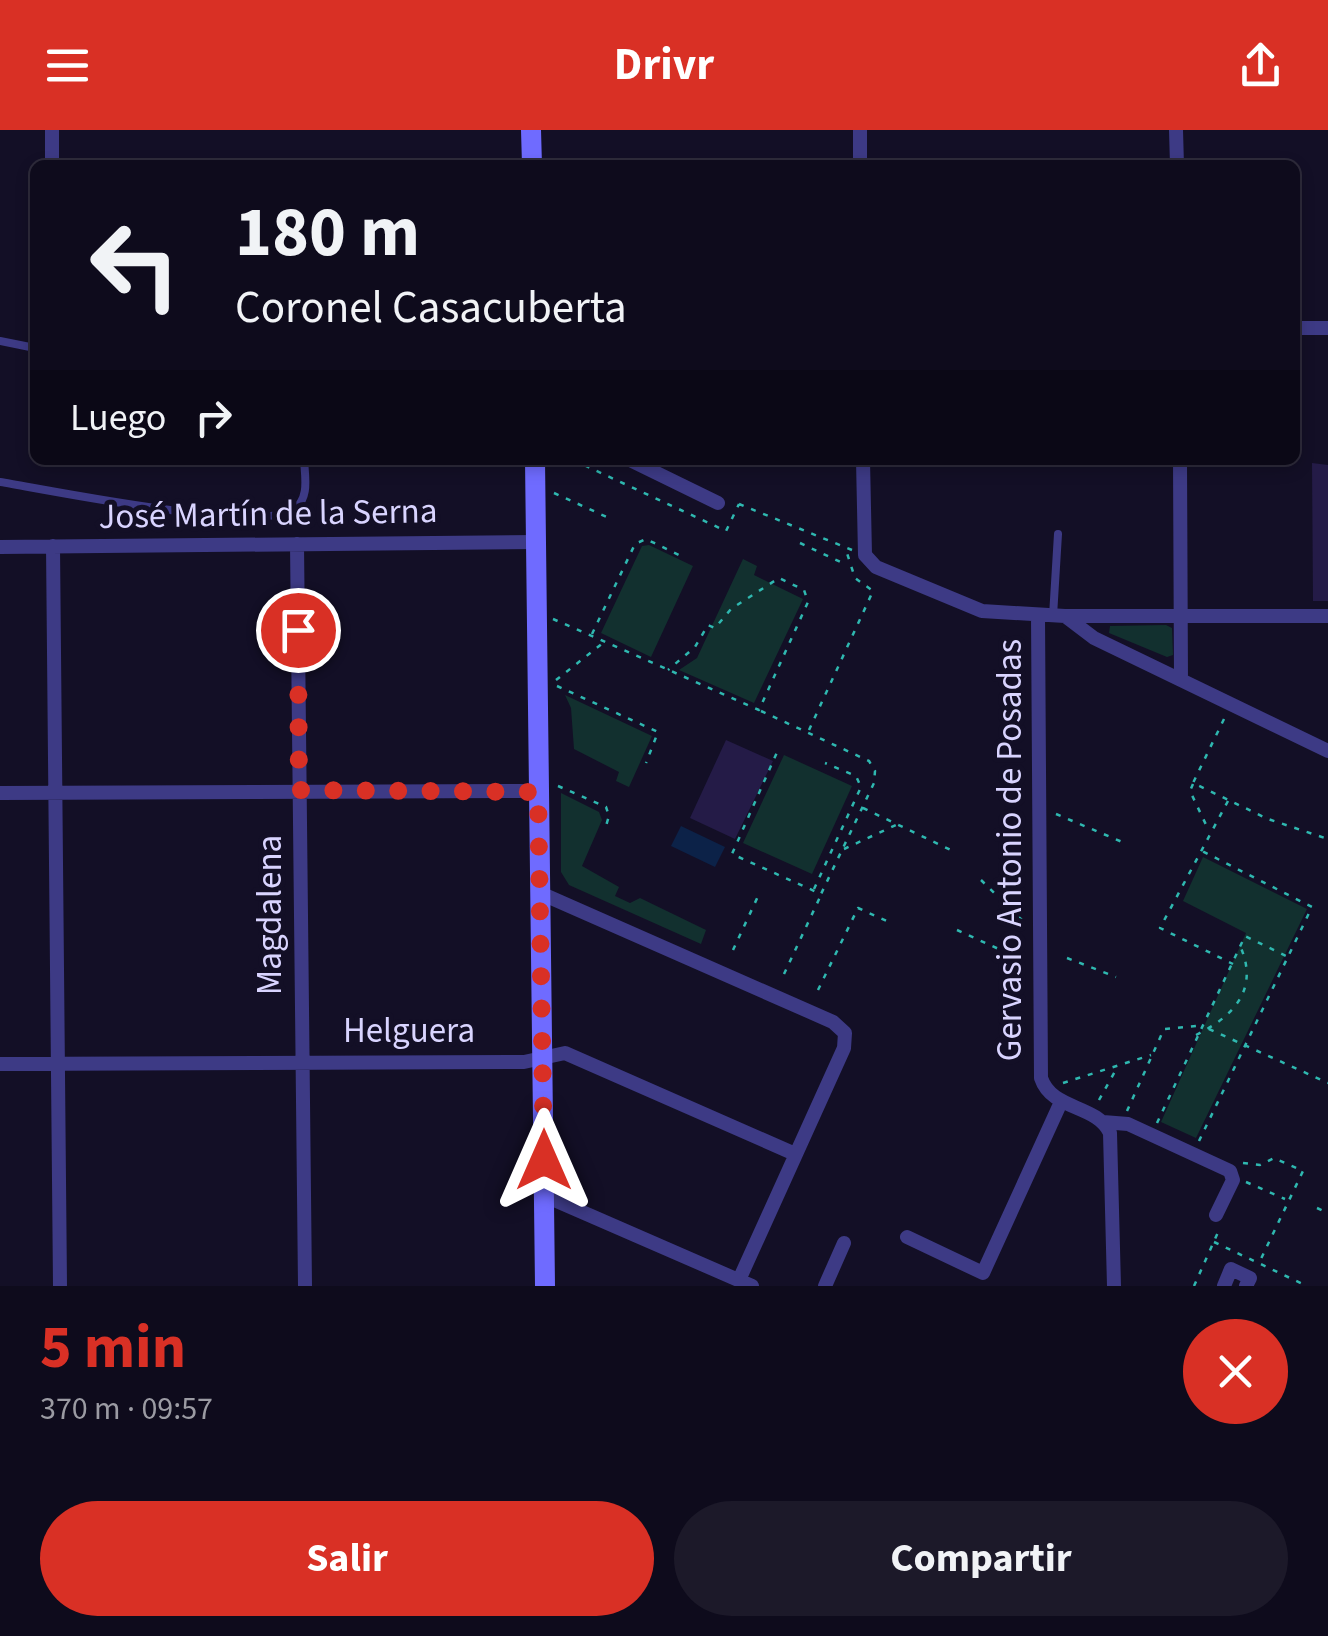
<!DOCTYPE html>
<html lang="es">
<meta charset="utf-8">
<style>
body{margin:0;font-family:"Source Sans 3",sans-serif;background:#1c1929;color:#f1f3f6;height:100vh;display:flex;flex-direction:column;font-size:38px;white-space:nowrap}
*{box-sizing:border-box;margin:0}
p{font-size:32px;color:#9b9ba3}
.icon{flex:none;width:55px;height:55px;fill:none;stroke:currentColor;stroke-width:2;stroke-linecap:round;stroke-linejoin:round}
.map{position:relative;height:1156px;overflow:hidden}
.details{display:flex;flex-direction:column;background:#0e0b1c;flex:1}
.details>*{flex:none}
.top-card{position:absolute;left:30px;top:30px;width:1270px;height:305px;border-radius:15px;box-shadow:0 5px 15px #0003,0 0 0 2px #2e2b3b;background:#0e0b1c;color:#f1f3f6;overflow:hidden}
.pin{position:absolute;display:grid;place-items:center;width:85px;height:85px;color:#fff;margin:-42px;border:5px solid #fff;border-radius:50%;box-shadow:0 2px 10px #0007}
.me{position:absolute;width:110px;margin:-55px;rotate:0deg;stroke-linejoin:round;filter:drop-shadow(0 0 8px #0008)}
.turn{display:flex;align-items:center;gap:35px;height:210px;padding:0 40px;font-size:45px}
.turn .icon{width:130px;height:130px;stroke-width:2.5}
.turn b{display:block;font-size:70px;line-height:85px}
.then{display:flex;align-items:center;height:95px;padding:0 40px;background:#0003;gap:20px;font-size:38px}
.round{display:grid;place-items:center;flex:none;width:105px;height:105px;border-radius:52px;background:#1c1929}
.summary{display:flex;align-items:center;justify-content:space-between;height:170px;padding:0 40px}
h1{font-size:60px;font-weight:700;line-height:75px;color:#d93025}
.cta{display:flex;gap:20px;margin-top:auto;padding:20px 40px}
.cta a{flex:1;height:115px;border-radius:60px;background:#d93025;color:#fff;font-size:40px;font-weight:700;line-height:115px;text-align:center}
.cta a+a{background:#1c1929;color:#f1f3f6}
header{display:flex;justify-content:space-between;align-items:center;height:130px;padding:0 40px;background:#d93025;color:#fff;font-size:45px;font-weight:700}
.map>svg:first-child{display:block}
</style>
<header><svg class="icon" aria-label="menu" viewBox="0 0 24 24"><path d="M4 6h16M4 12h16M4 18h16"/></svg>Drivr<svg class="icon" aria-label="share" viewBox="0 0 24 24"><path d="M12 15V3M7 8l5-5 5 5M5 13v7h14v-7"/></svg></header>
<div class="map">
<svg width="1328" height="1156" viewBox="0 0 1328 1156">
<rect width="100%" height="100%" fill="#130f26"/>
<path fill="#12302f" d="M649,415L693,436L651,527L601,503L642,416Z
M743,429L757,436L754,445L803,469L754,573L679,540L697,528Z
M1166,495L1172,498L1173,525L1167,527L1109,503L1110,496Z
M565,565L652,606L629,657L616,651L619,642L574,619L571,578Z
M784,625L852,656L812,744L743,713Z
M561,663L599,682L602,690L582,736L619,757L615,766L630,773L640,768L706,800L701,814L569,755L561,742Z
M1203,727L1307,779L1196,1008L1161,992L1246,803L1183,771Z"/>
<path fill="#0c2248" d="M681,696L725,717L715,737L671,716Z"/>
<path fill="#241b47" d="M1312,333L1328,335V471H1313Z
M726,610L773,631L735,709L690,688Z"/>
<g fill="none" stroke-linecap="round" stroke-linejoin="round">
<path stroke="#2fb8b0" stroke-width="2.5" stroke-dasharray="5 8" stroke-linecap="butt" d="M573,330L726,401L739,374
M554,363L609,388
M739,374L852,420
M800,413L847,435
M553,489C622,519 691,550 759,580L808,472L804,460L779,448L731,479L715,498L708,495L695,517L668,540
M592,504L635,414L646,409L679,425
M556,550L603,513
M557,556L658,602L646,633
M761,581L869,631L875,641L874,653L821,764L732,724L778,620
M1224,589L1193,653L1268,689L1328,709
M809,600L873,461L855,448L845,417
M1193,654L1190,661L1209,701
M558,656L606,677L609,686L605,699
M1228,671L1160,798L1233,834
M863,678L955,722
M1056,684L1127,714
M844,719L896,695
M981,750L1025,793
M814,759L861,657L856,646L825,633
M957,800L1025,831
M733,820L760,762
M1067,828L1116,847
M784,844L821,765
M818,860L858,778L891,793
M1209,899L1328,953
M1196,905C1232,887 1259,861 1241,818
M1063,953L1151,925
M1099,970L1118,936
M1127,981L1164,899L1196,896
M1157,993L1245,806L1288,827
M1199,1011L1312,777L1202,721
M1243,1033L1260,1035L1274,1028L1303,1041L1259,1133
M1246,1052L1285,1069
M1317,1078L1328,1083
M1214,1112L1307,1156
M1194,1156L1219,1100"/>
<path stroke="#3d3a85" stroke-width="8" d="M0,211L35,218
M0,352C49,360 258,403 293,380C310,369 305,347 304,330
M1053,486L1058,404"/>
<path stroke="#3d3a85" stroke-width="14" d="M52,0V35
M860,0V35
M1176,0L1177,35
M1295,198H1328
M630,330L718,373
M863,330L865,425L876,437L982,481L1065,486L1094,508L1328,621
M1180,330L1181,549
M297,414L305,1156
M53,416L60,1156
M0,417L536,412
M1038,486L1041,948C1052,981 1097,974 1110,1003L1114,1156
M1066,486H1328
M0,663L538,661
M540,763L833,892L845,903L844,918L739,1150
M0,934L524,932L565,923L795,1024
M1103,992L1128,994L1230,1041L1233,1050L1216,1085
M543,1065L752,1156
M907,1107L983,1143L1061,972
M825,1156L844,1113
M1224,1156L1231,1139L1250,1148L1246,1156"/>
<path stroke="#6f6bff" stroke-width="20" d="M531,0L532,35
M535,330L545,1156"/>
</g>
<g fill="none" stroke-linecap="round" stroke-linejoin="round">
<path stroke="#d93025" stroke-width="18" stroke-dasharray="0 32.4" d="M298,500L299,660L538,662L544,1030"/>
</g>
<g text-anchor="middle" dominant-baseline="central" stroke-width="10" stroke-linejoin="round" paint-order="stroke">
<g font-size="35" fill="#d9d4ff" stroke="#130f26">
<text transform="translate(268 384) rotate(-1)">José Martín de la Serna</text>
<text transform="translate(1010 720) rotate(-90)">Gervasio Antonio de Posadas</text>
<text transform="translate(270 785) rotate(-90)">Magdalena</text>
<text x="409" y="901">Helguera</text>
</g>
</g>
</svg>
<div class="pin" style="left:298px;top:500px;background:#d93025"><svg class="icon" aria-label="arrive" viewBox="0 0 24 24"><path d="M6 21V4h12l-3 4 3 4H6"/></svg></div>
<svg class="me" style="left:544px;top:1030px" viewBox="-20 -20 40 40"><path d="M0-17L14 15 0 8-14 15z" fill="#d93025" stroke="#fff" stroke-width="4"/></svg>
<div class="top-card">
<div class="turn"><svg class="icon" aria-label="left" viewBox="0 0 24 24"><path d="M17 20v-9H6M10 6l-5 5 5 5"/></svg><div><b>180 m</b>Coronel Casacuberta</div></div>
<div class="then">Luego<svg class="icon" aria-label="right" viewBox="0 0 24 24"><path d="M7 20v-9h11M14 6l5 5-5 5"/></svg></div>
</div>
</div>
<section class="details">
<div class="summary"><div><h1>5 min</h1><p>370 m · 09:57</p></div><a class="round" style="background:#d93025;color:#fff"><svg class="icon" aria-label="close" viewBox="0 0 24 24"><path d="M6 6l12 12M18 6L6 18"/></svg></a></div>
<div class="cta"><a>Salir</a><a>Compartir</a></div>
</section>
